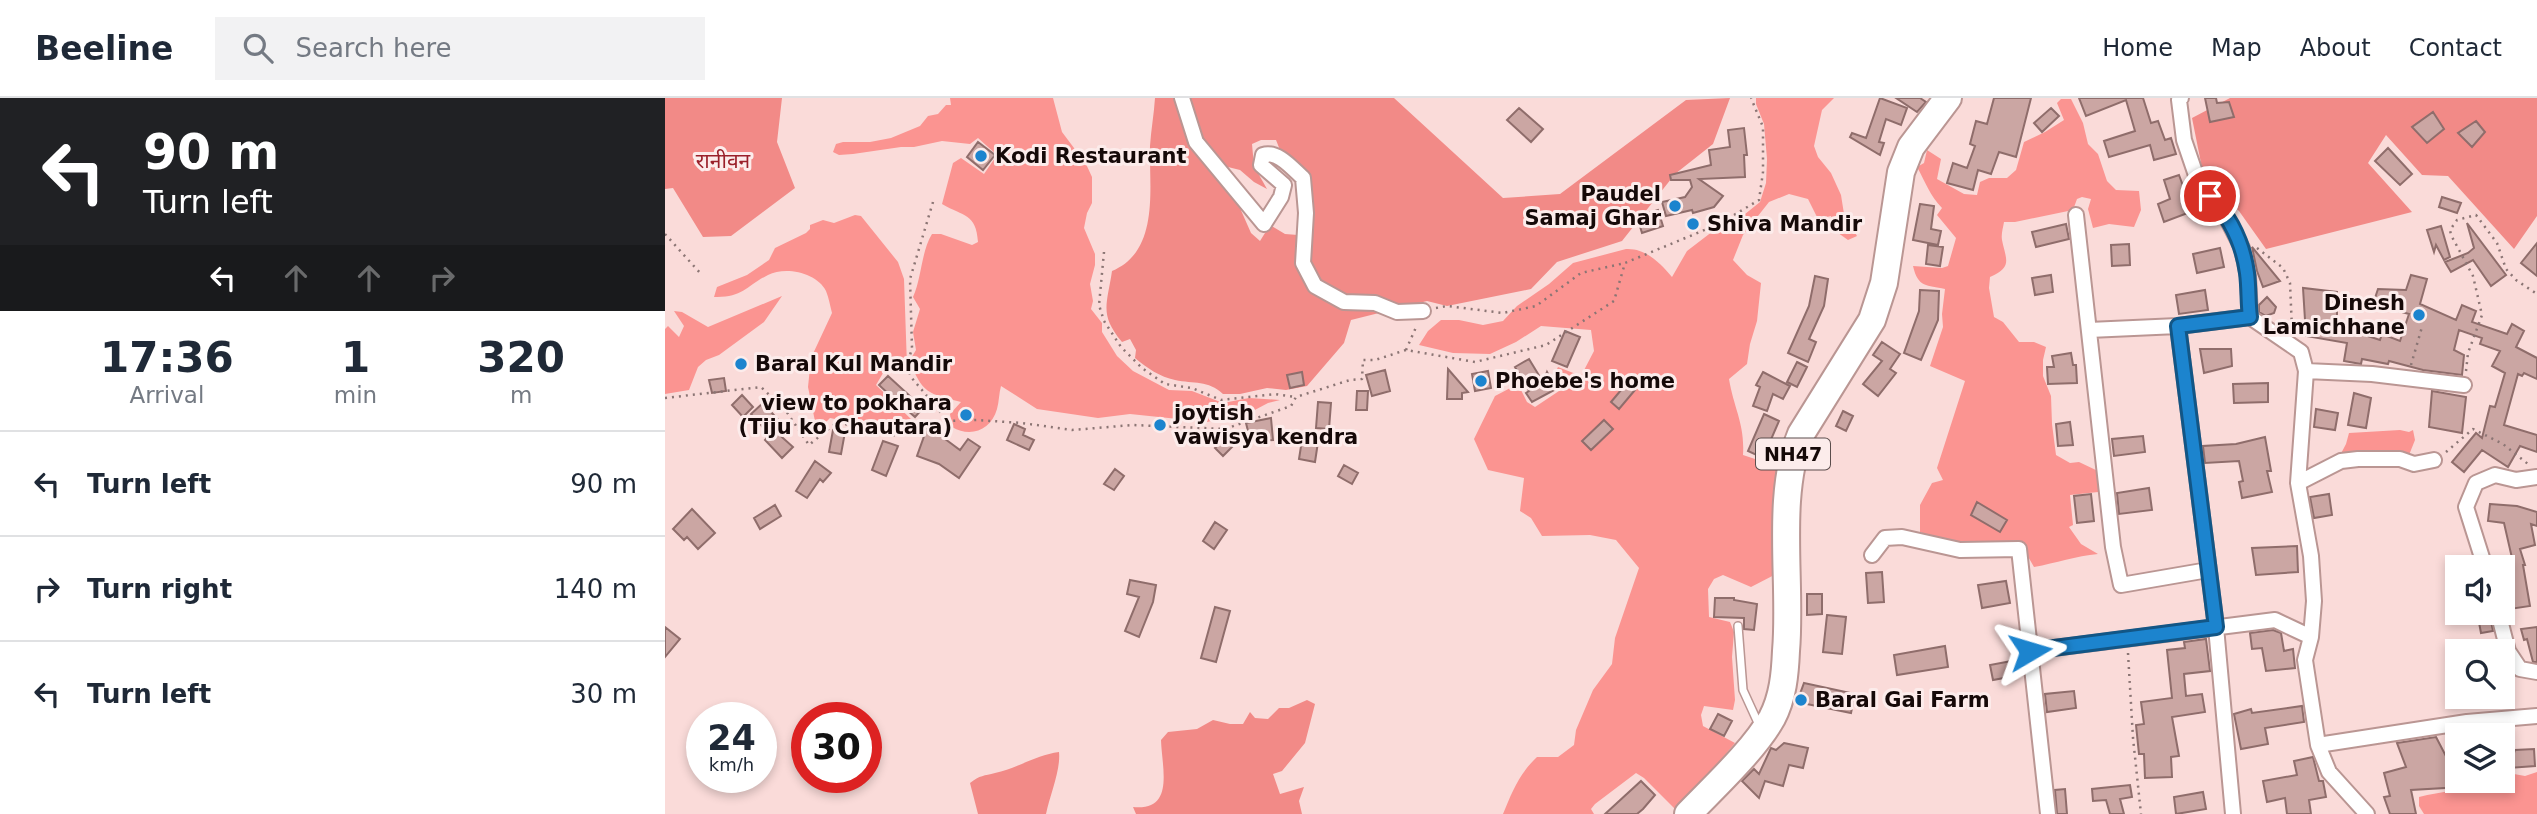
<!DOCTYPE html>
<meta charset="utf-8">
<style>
body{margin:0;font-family:"DejaVu Sans","Noto Sans Devanagari",sans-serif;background:#f2f2f3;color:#1f2937;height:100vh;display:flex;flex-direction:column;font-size:26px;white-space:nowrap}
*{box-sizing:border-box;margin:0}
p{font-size:23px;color:#747a83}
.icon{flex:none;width:38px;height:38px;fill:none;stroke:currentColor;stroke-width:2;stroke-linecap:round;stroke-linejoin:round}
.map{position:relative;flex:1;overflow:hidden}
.sheet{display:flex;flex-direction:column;background:#fff;width:665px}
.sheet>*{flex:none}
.top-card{background:#202124;color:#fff;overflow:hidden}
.buttons{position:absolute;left:1780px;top:457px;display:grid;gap:14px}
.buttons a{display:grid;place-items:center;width:70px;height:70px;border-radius:0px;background:#fff;box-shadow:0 4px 10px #0003;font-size:35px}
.speed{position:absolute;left:21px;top:604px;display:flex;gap:14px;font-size:35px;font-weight:700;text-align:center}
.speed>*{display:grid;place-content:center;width:91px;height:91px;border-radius:50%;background:#fff;box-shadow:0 4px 10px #0003;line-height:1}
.speed small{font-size:18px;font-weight:400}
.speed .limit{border:10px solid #d22;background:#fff;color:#111}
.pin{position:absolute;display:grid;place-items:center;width:60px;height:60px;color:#fff;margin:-30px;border:4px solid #fff;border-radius:50%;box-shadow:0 2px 7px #0007}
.me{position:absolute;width:77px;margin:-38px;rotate:83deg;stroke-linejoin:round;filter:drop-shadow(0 0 5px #0008)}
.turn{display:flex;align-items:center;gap:24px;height:147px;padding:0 28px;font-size:32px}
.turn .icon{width:91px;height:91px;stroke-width:2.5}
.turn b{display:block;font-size:49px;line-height:60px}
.lanes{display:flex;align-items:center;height:66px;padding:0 28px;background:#0003;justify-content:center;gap:35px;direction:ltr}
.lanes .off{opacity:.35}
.eta{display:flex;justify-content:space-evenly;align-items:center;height:119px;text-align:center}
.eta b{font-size:42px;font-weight:600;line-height:49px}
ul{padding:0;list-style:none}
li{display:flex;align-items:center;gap:21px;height:105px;padding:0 28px;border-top:2px solid #e0e1e3}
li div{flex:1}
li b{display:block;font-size:26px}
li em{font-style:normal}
header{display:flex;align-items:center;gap:42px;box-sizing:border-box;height:98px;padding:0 35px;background:#fff;border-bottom:2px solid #e0e1e3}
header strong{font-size:33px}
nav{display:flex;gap:38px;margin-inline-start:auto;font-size:24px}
.search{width:490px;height:63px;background:#f2f2f3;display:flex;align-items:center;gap:18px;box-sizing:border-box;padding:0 24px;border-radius:0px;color:#747a83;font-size:26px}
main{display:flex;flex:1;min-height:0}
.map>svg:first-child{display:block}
</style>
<header>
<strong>Beeline</strong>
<div class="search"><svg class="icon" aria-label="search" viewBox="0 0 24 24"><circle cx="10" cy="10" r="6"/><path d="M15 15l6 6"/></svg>Search here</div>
<nav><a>Home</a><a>Map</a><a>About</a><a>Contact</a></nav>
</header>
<main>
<section class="sheet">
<div class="top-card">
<div class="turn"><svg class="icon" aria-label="left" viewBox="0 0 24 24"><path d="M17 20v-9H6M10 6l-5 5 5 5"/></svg><div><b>90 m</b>Turn left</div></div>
<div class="lanes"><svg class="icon" aria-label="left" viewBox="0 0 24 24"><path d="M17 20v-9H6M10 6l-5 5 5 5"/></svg><svg class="icon off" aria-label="ahead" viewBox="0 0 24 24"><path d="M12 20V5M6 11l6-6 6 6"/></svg><svg class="icon off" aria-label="ahead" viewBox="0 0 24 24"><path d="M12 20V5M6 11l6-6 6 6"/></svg><svg class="icon off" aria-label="right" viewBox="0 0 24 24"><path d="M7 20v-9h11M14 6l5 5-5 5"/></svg></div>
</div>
<div class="eta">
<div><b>17:36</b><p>Arrival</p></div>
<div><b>1</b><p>min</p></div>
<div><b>320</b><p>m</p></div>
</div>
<ul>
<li><svg class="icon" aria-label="left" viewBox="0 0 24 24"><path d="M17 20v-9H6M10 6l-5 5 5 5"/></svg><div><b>Turn left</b></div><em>90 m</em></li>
<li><svg class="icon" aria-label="right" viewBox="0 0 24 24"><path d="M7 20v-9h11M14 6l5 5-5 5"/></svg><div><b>Turn right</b></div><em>140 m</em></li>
<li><svg class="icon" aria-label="left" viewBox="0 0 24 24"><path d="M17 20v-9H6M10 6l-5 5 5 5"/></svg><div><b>Turn left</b></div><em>30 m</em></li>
</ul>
</section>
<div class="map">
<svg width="1872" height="716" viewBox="0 0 1872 716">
<rect width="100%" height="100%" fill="#fadbd9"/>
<path fill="#fb9491" d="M285,0H388L397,34L421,66L427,79V105L422,115L419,130L430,156V167L425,186L428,203L426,211L437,225V234L452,258L468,273L504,292L527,293L558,305L584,300L615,302L603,305L586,314L542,324L465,316L433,320L372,311L336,288C334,295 334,304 332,311C326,332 306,340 287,329L285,316L296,304C264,296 256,295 245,262L251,252L248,234L255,211L248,199C257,179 256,154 267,136H276L307,147L313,144C311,115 299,119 277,106L288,65L296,60L319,76L332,57L313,40L305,46L277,43L249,49H236L188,56L174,57L168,54L171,46L178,44H205L226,40L255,28L263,18L273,16L281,7H286Z
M1091,0H1169L1157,12L1149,48L1153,59L1166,75L1176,97L1179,116L1192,138L1183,142L1169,132L1166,118L1153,121L1143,101L1124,96L1104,104L1078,137L1068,162L1082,177L1096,185L1092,223L1085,246L1082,266L1064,281C1069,311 1080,326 1078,357L1102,365L1121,361L1115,474L1086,489L1058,477L1049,481L1043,491L1044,519L1065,524L1069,534L1067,559L1070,602L1068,612L1039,608L1036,617L1038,628L1070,645L1013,714L979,680L971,675L930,706L926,711L929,716H838C847,694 854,676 872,659H893L909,647L911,632L928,592L947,566L950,540L974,470L951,442L925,437L877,438L866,420L855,413L859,380L823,372L809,341L830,298L853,286L862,304L870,309L897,291L888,279L893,269L916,278L929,253L926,232L876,228L851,244L825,256L788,255L754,247L763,233L776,222H794L818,227L838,223L852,208L884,186L908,165L961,151C981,150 995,165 1007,179L1022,153L1052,130L1064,129L1095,104L1101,85L1102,61L1099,26L1091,6Z
M1396,1H1406L1418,25L1423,46L1433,56L1442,83L1451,92L1474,93L1476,112L1469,129L1444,126L1428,130L1423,111L1426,101L1417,99L1412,101L1408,112L1350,124H1339C1338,130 1336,136 1337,142C1341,162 1348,169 1325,179L1324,190L1329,219L1338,224L1354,244H1369L1381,249L1378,262V278L1386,298L1387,326L1391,357L1405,365L1414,364L1435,374L1433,394L1405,397L1408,427L1404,429L1416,446L1433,456C1411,458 1391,465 1369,469L1357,448L1277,444L1255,434V407L1267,385L1278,382L1272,370L1300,283L1265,268L1278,229L1277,216L1280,191C1262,187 1253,190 1248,168L1277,170L1283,168L1291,140L1272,117L1277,110C1265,98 1260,83 1252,69L1259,65L1262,52L1276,61L1272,81L1299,96L1312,97L1315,84L1324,80H1342L1351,72L1359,44L1380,34L1399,22L1392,5Z
M190,117L196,118L233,164L239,181L242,268L221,270L211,287L248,323L234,332H222L165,320L152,333L143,289L146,260L167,215C165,208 164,200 161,193C152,175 121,168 103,177C81,188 78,200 49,199L52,189L82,177L104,162L110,150L141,135L145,131V127L158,122L169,125Z
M117,198L99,224L54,257L41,262L33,269L24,292L0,296V231L3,228L14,239L19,228L9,213L17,214L43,229Z
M1735,332L1744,334L1748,332L1750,342L1744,357L1696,352L1671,365L1681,346L1684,335Z
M1838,674L1860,678L1872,674V716H1759L1754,708V699C1765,696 1776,695 1788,692C1805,688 1820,682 1838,682Z"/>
<path fill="#f28a87" d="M0,0H117L112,44L130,90L66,138L38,139L8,90L0,91Z
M490,0H514L524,45L571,101L586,135L595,143L605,127L620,136L646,138L645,86L617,57L611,42H596L587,46L589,68L602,91L589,84L575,72L551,66L533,44L520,0H729L838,100L895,96L1021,2L1065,0L1048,46L1010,76L957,143L892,164L866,191L782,208L762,203L686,222L679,245L642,288L621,292L602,290L575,296H558C543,282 529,286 510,282C495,279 482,270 470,260L471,252L465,241L457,244C434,216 442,207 447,173C495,153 484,90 485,48C486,32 489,16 490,0Z
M1565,0H1872V118L1849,151L1783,78L1757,77L1721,37L1703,65L1747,114L1601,151L1574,113L1539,80L1527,20Z
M642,602L650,606L640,645L617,673L608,676L615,696L639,689L634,703L637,716H471L468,709C510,713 497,671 496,642L503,634L532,631L548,622L565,626H578L585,614L590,620L603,621L614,610H624Z
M394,654C396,671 385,697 381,716H313L305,685C315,677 319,678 330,675C353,670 371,657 394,654Z"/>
<path fill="#cba6a3" stroke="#8f6d6b" stroke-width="2" d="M1215,0L1242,10L1236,27L1221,21L1214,44L1219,45L1215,57L1185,39L1187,35L1201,40Z
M1231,0H1255L1261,4L1252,14Z
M1329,0H1366L1351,59L1334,54L1326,76L1313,72L1308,92L1282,85L1288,65L1302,70L1310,48L1305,46L1311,23L1322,26Z
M1414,0H1478L1486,25L1493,23L1500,42L1506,40L1511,56L1489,62L1485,47L1444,59L1439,43L1470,33L1461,2L1421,18Z
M1540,0H1551L1552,5L1564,4L1569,19L1545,24Z
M854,10L878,31L866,44L842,22Z
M1386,10L1394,18L1377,34L1369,25Z
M1768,14L1779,31L1762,45L1747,29Z
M1811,23L1820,34L1807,49L1793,35Z
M1079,30L1082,57H1079L1080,79L1034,81L1058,98L1049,109L1028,115L1027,112L1001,118L997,104L1020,99L1027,89L1025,82H1006L1005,77L1046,67L1044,52L1065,49L1063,32Z
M313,44L330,57L318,72L302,59Z
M1723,50L1747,76L1735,87L1710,63Z
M1514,77L1524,104L1532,98L1541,108L1499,124L1493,106L1505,101L1499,82Z
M1777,99L1796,105L1792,115L1774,109Z
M1255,106L1269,108L1266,131L1276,133L1273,147L1248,142Z
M993,112L998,128L977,135L972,119Z
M1802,125L1841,177L1826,188L1808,162L1786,174L1780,164L1803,155L1809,150Z
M1401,126L1404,141L1371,149L1367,134Z
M1776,128L1785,159L1779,162L1771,147L1769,154L1762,132Z
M1872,145V178L1856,165Z
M1464,146L1465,167L1447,168L1446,147Z
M1263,147L1278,149L1275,168L1261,166Z
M1587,149L1615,183L1598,189L1592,173Z
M1555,150L1559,169L1532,175L1528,156Z
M1386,177L1388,194L1370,197L1367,180Z
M1746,177L1762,181L1755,206L1791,222L1797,207L1811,213L1807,224L1842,236L1847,226L1859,233L1851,249L1872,260V281L1859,275L1857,278L1853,276L1839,327L1872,337V354L1855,348L1843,369L1817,352L1799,374L1787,364L1811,335L1817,340L1825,308L1830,309L1840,275L1827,268L1835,253L1815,246L1817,240L1794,232L1789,252L1799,257L1797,277L1758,272L1724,263L1723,266L1697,261L1696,266L1679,263L1682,245L1641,238L1638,190L1672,194V228L1715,242L1717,236L1735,243L1744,216L1708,206L1713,191L1741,192Z
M1150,178L1163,181L1159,208L1144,241L1151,244L1143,264L1123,255L1144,208Z
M1255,192L1274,193L1273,222L1256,262L1239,255L1254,213Z
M1540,192L1543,212L1514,216L1511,197Z
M1602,199L1611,209L1609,215L1601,218L1594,214V207Z
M900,233L915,239L902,269L887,263Z
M1217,244L1235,256L1225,271L1231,275L1213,298L1198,286L1217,263L1208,257Z
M1535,251H1566L1567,268L1539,275Z
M1406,255L1408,267H1411L1412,285L1383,286L1382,269H1389L1387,258Z
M864,261L878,284L882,274L891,291L867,304L861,295L864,293L850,269Z
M1132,264L1142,269L1132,289L1122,284Z
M783,271L803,294L797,295V301H782Z
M720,272L725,293L707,298L701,277Z
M823,273L826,290L810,293L807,276Z
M637,274L639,287L625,290L622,277Z
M1098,274L1125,288L1118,301L1108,296L1102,313L1088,308L1095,289L1091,287Z
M223,278L258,310L250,319L233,304L235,298L230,302L214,287Z
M967,279L975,286L954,311L946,304Z
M59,280L61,293L47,295L44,282Z
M1603,285V304L1569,305L1568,286Z
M692,293H703L702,312H691Z
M1767,293L1801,299L1797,335L1764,329Z
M1689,295L1706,300L1701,330L1683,327Z
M77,297L88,309L78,319L67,307Z
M653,304L666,305L664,331L651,330Z
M98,305L115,324L103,335L86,316Z
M1651,311L1673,315L1670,332L1649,329Z
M1178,313L1188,318L1181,333L1171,328Z
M1099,316L1114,323L1098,360L1083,353Z
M606,320L608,342L597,343L596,338L585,341L581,325Z
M939,322L948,331L926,352L917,343Z
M1405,324L1408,347L1393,348L1391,326Z
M349,326L360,331L358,337L369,342L364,352L342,342Z
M262,330L277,335L276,338L295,352L303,341L315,349L294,380L274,366L252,358Z
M109,332L128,349L117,360L100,342Z
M168,332L180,334L176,356L164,354Z
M1478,338L1480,354L1449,358L1447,341Z
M1600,339L1606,373H1602L1607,394L1577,400L1574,384L1578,383L1574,363L1540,365L1538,348L1571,346Z
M560,340L568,348L558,358L550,350Z
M637,342L653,344L650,364L634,361Z
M218,343L233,348L221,378L207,372Z
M150,363L166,375L158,384L155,381L142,400L131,393Z
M679,367L693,375L687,386L673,378Z
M450,371L459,378L449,392L439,386Z
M1484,390L1487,412L1454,416L1452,395Z
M1426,396L1429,423L1412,425L1409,398Z
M1664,396L1667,417L1649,420L1645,399Z
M1312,404L1342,422L1335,434L1306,417Z
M1825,406L1852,408L1872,414V428L1866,426L1870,447L1855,451L1860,467H1858L1865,508L1845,511L1839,486H1842L1835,464L1847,460L1839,425L1823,423Z
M110,407L116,418L95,431L89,420Z
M27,411L50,435L33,451L22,439L19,442L8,431Z
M550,424L562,432L549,451L538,443Z
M1632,448L1633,474L1591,477L1587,450Z
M1217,474L1219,504L1203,505L1201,475Z
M465,482L491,487L488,504L474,539L460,533L474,499L462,496Z
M1341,483L1345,505L1317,510L1313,487Z
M1142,496H1157V516L1142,517Z
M1050,500H1069V502L1092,506L1089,532L1079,531V520L1049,519Z
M550,509L565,513L551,564L536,560Z
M1812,514H1824L1828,533L1816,535Z
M1162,517L1181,519L1177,556L1158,554Z
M0,529L15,541L0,559Z
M1872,529V564H1868L1862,541L1859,542L1856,531Z
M1608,532L1616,535L1619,553L1628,551L1630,570L1601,573L1597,550L1587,551L1585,535Z
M1541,541L1545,573L1519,576L1521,598L1537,596L1540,614L1507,619L1514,658L1506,659L1507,679L1480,680L1479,656H1474L1471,627L1479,626L1476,604L1507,600L1502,552L1520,550L1519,544Z
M1280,548L1283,569L1232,577L1229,557Z
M1352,562L1355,577L1328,582L1325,567Z
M1139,585L1190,596L1186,615L1132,604Z
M1409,593L1411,610L1382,614L1380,596Z
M1637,608L1639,624L1600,630L1603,646L1576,651L1569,616L1586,611L1587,615Z
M1053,616L1067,623L1059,638L1045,631Z
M1771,639L1797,689L1746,692L1751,716H1725L1719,699L1725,698L1719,675L1741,669L1732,645Z
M1119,645L1143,650L1138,670L1124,667L1118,688L1100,683L1094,700L1077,683L1089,671L1094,676L1106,650L1111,652Z
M1869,651L1870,668L1844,670L1850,652Z
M1648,659L1654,683H1658L1661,699L1644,702L1646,716H1622L1620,700L1602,704L1598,683L1632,677L1629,663Z
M976,683L990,697L978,711L972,716H940Z
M1465,687L1467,699L1455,701L1459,716H1445L1441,702L1428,703L1427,691Z
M1400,691L1402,716H1392L1390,692Z
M1538,694L1541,711L1511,716L1509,699Z"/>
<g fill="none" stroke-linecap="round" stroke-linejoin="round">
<g stroke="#ba9693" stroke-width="10">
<path id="lane" d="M1073,528L1078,592L1094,627"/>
</g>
<g stroke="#ba9693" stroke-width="18">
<path id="street" d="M517,0L531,44L599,126L616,99L619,87L596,67L598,57C612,52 627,70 638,80L641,115L638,165L650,188L679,204L710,205L732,214L758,213
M1516,0L1514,2L1519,42L1534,86L1556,109L1577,150L1583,178L1585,219
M1411,117L1448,449L1456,487L1543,472
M1513,228L1551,529L1568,716
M1424,232L1513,228L1585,219L1636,254L1641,273L1633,385L1646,458L1649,503L1646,539L1640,562L1653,647L1664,674L1702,716
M1641,273L1707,276L1799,287
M1633,385L1676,363L1693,361H1735L1749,366L1769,362
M1207,457L1220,440L1237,439L1295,452L1354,451L1383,716
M1820,469L1801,409L1811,385L1830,377L1851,382L1872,379
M1833,514L1843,553L1855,571L1872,574
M1365,553L1610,522L1646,539
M1653,647L1802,624L1872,618"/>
</g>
<g stroke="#ba9693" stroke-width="30">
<path id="highway" d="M1023,716C1049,689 1089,652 1107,620C1118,599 1120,576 1121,553C1127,485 1110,398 1136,336L1207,222L1219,185L1236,74L1246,49L1283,0"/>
</g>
<path stroke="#8b7574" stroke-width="2.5" stroke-dasharray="2 5" stroke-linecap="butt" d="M268,104L245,181L247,250L242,268L246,279L283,323
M0,136L36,176
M1592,150L1618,170L1625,185L1627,231
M439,154L434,207L439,223L456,249L477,270L500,286L527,290L556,302L610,296L631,299
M771,210L782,208L838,215L871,208L916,175L960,165
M741,252L752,227
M1746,267L1757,229
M1801,273L1803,255L1817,217L1808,178L1786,137L1785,132L1792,122L1811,117L1832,145L1841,171L1851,182L1872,196
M0,300L96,289L121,313L144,347L172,324L219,336L234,338L251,330L283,323L312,322L357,325L407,332L468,327L560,331L626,308L631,299L685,282L697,281L698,262H710L741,252L810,264L881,247L949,203L960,165L1054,126L1094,102L1098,74V29L1086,0
M1781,354L1808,331L1838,346L1863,366
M1463,555L1468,640L1476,716"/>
<use href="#lane" stroke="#fff" stroke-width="7"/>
<use href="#street" stroke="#fff" stroke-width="14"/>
<use href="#highway" stroke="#fff" stroke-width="26"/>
</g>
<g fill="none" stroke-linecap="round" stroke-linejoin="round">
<g stroke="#125686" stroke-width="18">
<path id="route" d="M1365,553L1551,529L1513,228L1585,219C1583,205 1584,190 1582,175C1578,146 1565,119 1545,98"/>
</g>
<use href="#route" stroke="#1c84ce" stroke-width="12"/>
</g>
<g fill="#1c84ce" stroke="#fceceb" stroke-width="2.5">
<circle cx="316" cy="58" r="7"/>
<circle cx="1010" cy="108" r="7"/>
<circle cx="1028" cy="126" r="7"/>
<circle cx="1754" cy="217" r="7"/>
<circle cx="76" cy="266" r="7"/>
<circle cx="816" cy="283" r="7"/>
<circle cx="301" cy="317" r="7"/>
<circle cx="495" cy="327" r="7"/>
<circle cx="1136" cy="602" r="7"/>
</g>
<g text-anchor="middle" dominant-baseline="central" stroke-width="6" stroke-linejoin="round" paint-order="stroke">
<rect fill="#fceceb" stroke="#5a4d4c" stroke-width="2" x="1091" y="340.5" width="74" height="31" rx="5"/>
<g font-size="19" font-weight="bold" fill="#150908">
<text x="1128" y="356">NH47</text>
</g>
<g font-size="21" font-weight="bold" fill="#150908" stroke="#fceceb" text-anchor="start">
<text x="330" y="58">Kodi Restaurant</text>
<text x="996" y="96" text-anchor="end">Paudel<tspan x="996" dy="24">Samaj Ghar</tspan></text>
<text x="1042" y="126">Shiva Mandir</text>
<text x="1740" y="205" text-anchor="end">Dinesh<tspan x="1740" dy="24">Lamichhane</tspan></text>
<text x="90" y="266">Baral Kul Mandir</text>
<text x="830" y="283">Phoebe's home</text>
<text x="287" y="305" text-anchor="end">view to pokhara<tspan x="287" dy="24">(Tiju ko Chautara)</tspan></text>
<text x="509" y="315">joytish<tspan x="509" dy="24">vawisya kendra</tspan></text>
<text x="1150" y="602">Baral Gai Farm</text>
</g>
<g font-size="21" fill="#9a202a" stroke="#fceceb">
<text x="58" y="63">रानीवन</text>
</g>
</g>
</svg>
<div class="buttons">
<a><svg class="icon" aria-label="sound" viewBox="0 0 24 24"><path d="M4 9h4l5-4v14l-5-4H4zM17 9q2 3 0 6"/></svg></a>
<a><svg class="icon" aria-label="search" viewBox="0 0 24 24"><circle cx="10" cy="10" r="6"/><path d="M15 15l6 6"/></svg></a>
<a><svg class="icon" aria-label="layers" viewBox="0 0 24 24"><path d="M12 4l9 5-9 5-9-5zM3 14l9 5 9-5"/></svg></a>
</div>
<div class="speed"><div>24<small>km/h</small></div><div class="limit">30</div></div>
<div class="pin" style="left:1545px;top:98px;background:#d93025"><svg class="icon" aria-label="arrive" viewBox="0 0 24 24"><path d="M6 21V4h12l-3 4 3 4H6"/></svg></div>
<svg class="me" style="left:1365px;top:553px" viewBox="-20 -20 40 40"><path d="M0-17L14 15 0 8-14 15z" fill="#1c84ce" stroke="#fff" stroke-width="4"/></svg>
</div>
</main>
